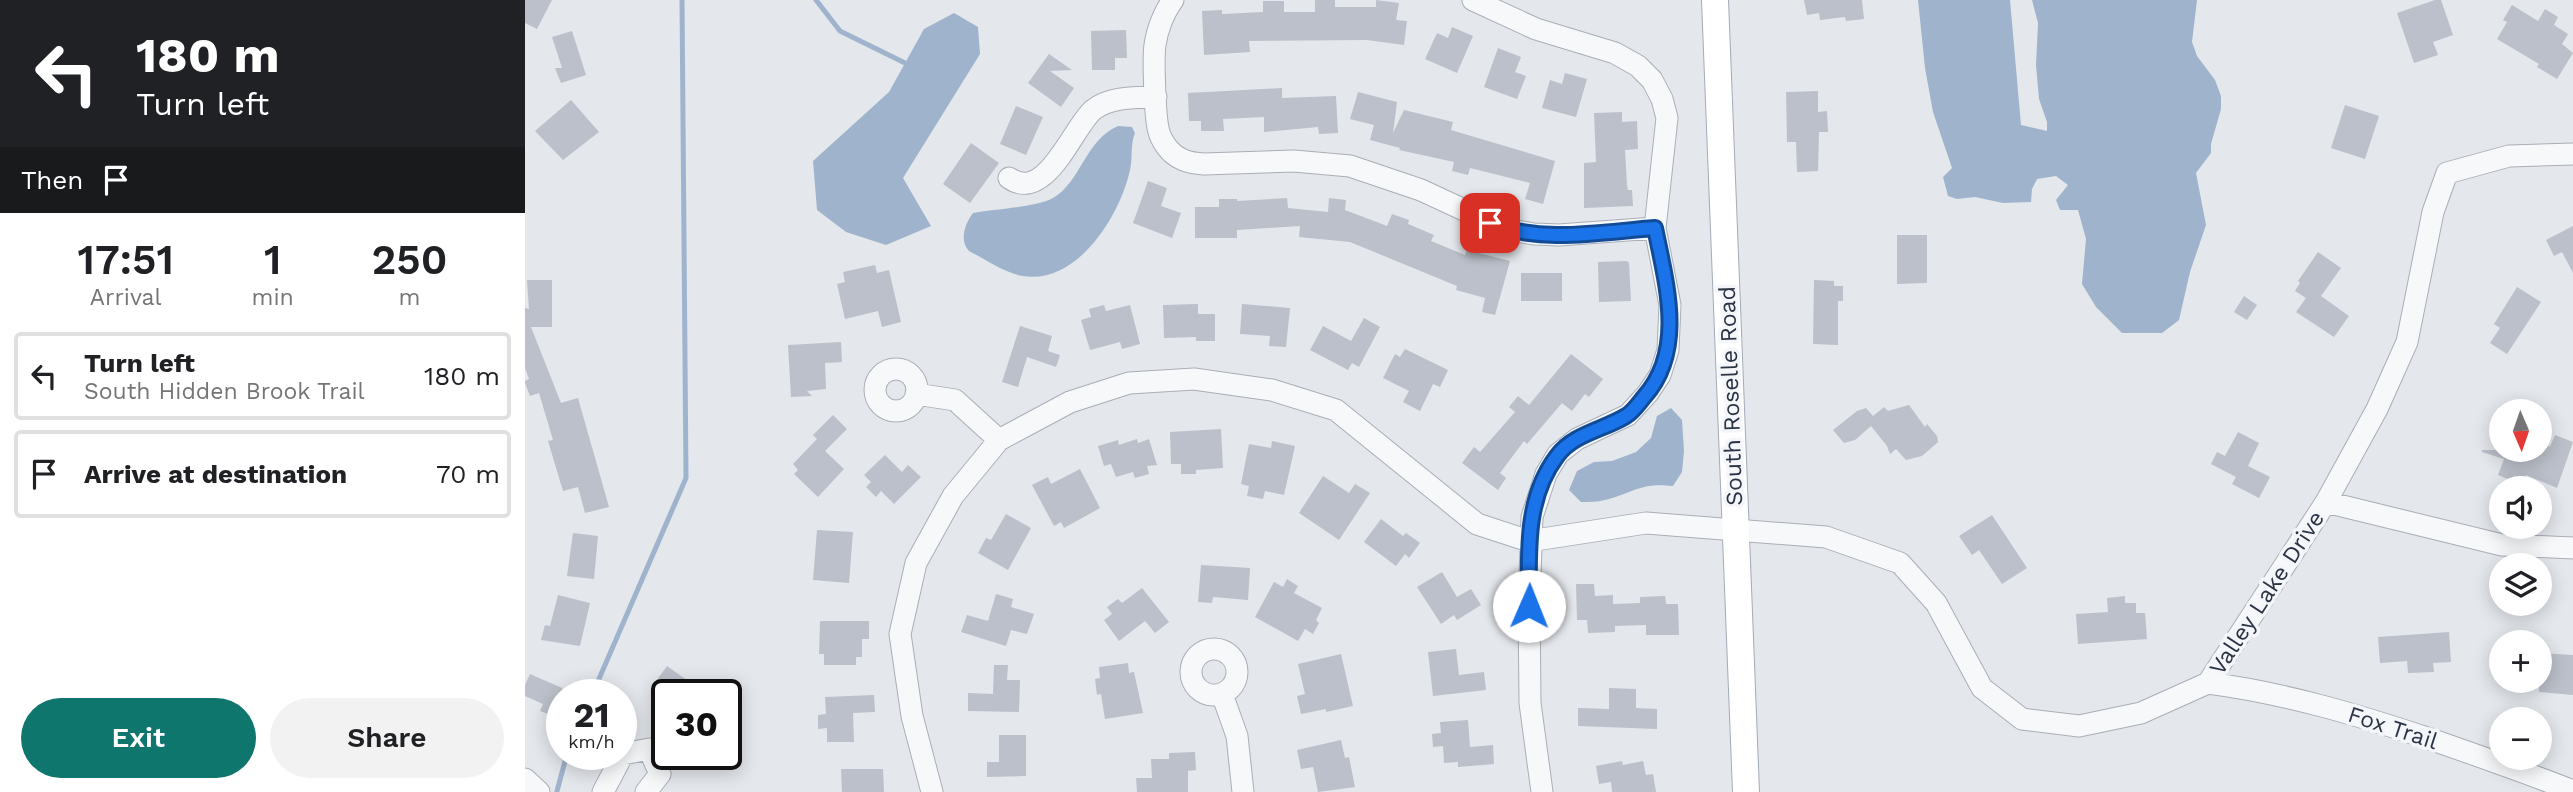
<!DOCTYPE html>
<meta charset="utf-8">
<style>
body{margin:0;font-family:"Work Sans",sans-serif;background:#f2f2f2;color:#202124;height:100vh;display:flex;flex-direction:column;font-size:26px;white-space:nowrap}
*{box-sizing:border-box;margin:0}
p{font-size:23px;color:#757577}
.icon{flex:none;width:38px;height:38px;fill:none;stroke:currentColor;stroke-width:2;stroke-linecap:round;stroke-linejoin:round}
.map{position:relative;flex:1;overflow:hidden}
.drawer{display:flex;flex-direction:column;background:#fff;width:525px}
.drawer>*{flex:none}
.hud{background:#202124;color:#fff;overflow:hidden}
.needle{width:46px;rotate:178deg}
.tools{position:absolute;left:1964px;top:399px;display:grid;gap:14px}
.tools a{display:grid;place-items:center;width:63px;height:63px;border-radius:50%;background:#fff;box-shadow:0 4px 18px #0003;font-size:35px}
.speed{position:absolute;left:21px;top:679px;display:flex;gap:14px;font-size:35px;font-weight:700;text-align:center}
.speed>*{display:grid;place-content:center;width:91px;height:91px;border-radius:50%;background:#fff;box-shadow:0 4px 18px #0003;line-height:1}
.speed small{font-size:18px;font-weight:400}
.speed .limit{border:4px solid #111;border-radius:10px;background:#fff;color:#111}
.pin{position:absolute;display:grid;place-items:center;width:60px;height:60px;color:#fff;margin:-30px;border-radius:14px;box-shadow:0 4px 10px #0006}
.me{position:absolute;width:77px;margin:-38px;rotate:1deg;stroke-linejoin:round;filter:drop-shadow(0 0 5px #0008)}
.turn{display:flex;align-items:center;gap:24px;height:147px;padding:0 21px;font-size:32px}
.turn .icon{width:91px;height:91px;stroke-width:2.5}
.turn b{display:block;font-size:49px;line-height:60px}
.then{display:flex;align-items:center;height:66px;padding:0 21px;background:#0003;gap:14px;font-size:26px}
.eta{display:flex;justify-content:space-evenly;align-items:center;height:119px;text-align:center}
.eta b{font-size:42px;font-weight:600;line-height:49px}
.button{display:flex;gap:14px;margin-top:auto;padding:14px 21px}
.button a{flex:1;height:80px;border-radius:42px;background:#0f766e;color:#fff;font-size:28px;font-weight:600;line-height:80px;text-align:center}
.button a+a{background:#f2f2f2;color:#202124}
ul{padding:0;list-style:none}
li{display:flex;align-items:center;gap:21px;height:88px;margin:0 14px 10px;padding:0 7px;border:4px solid #e0e0e0;border-radius:7px}
li div{flex:1}
li b{display:block;font-size:26px}
li em{font-style:normal}
main{display:flex;flex:1;min-height:0}
.map>svg:first-child{display:block}
</style>
<main>
<section class="drawer">
<div class="hud">
<div class="turn"><svg class="icon" aria-label="left" viewBox="0 0 24 24"><path d="M17 20v-9H6M10 6l-5 5 5 5"/></svg><div><b>180 m</b>Turn left</div></div>
<div class="then">Then<svg class="icon" aria-label="arrive" viewBox="0 0 24 24"><path d="M6 21V4h12l-3 4 3 4H6"/></svg></div>
</div>
<div class="eta">
<div><b>17:51</b><p>Arrival</p></div>
<div><b>1</b><p>min</p></div>
<div><b>250</b><p>m</p></div>
</div>
<ul>
<li><svg class="icon" aria-label="left" viewBox="0 0 24 24"><path d="M17 20v-9H6M10 6l-5 5 5 5"/></svg><div><b>Turn left</b><p>South Hidden Brook Trail</p></div><em>180 m</em></li>
<li><svg class="icon" aria-label="arrive" viewBox="0 0 24 24"><path d="M6 21V4h12l-3 4 3 4H6"/></svg><div><b>Arrive at destination</b></div><em>70 m</em></li>
</ul>
<div class="button"><a>Exit</a><a>Share</a></div>
</section>
<div class="map">
<svg width="2048" height="792" viewBox="0 0 2048 792">
<rect width="100%" height="100%" fill="#e4e7ec"/>
<path fill="#9fb4cc" d="M1393,0H1485L1496,125L1522,131V122L1514,99L1511,65L1513,23L1507,0H1672L1667,42L1672,56L1690,80L1696,96V109L1686,144V153L1671,173L1681,225L1665,272L1654,320L1637,333H1597L1571,307L1557,284L1561,239L1553,210H1535L1531,200L1543,185L1531,176L1512,179L1507,189L1506,202L1478,203L1450,197L1432,199L1423,196L1418,177L1427,168L1408,112L1400,68Z
M429,13L453,27L455,54L378,178L406,226L361,245L321,232L292,210L288,161L364,92L399,29Z
M593,126L607,127L610,133C605,145 608,158 605,170C595,216 552,285 498,276C479,273 460,259 444,251C434,241 440,223 448,213C468,209 513,207 528,198C556,182 560,140 593,126Z
M1146,408L1157,420L1159,451L1157,472L1148,486C1115,482 1108,493 1080,500C1072,502 1064,502 1056,502L1044,490L1052,471L1069,462L1087,461L1111,452L1126,438L1132,416Z"/>
<g fill="none" stroke-linecap="round" stroke-linejoin="round">
<path stroke="#9fb4cc" stroke-width="5" d="M291,0L315,31L380,63
M67,695L161,478L157,0
M32,791L42,754"/>
</g>
<path fill="#bbc0ca" d="M0,0H27L12,29L0,23Z
M790,0H810V7H851V0L874,3L871,20L882,21L879,45L842,40L724,41L725,52L679,55L677,11L697,10V14L738,12V1H759V12H790Z
M1279,0H1337L1339,19L1321,21L1320,17L1295,20L1294,13L1282,15Z
M1910,0H1916L1928,35L1908,42L1913,55L1889,63L1872,13Z
M1987,5L2013,21L2020,9L2033,17L2029,25L2043,34L2037,44L2048,53L2032,79L2012,67L2014,64L1972,39L1982,22L1978,20Z
M927,27L948,36L932,73L900,59L912,33L923,38Z
M601,30L602,58H590V70H567L566,31Z
M47,31L61,75L36,83L30,68H37L27,37Z
M973,48L996,57L990,72L1001,76L992,99L959,87Z
M524,54L547,70L525,71L549,88L536,107L503,83Z
M1040,73L1062,79L1051,117L1017,108L1025,80L1037,84Z
M757,88V98L811,96L813,133L794,134L793,127L739,132V117L698,119L699,131H676V121H664L663,93Z
M1293,91V112L1302,111L1303,132H1294L1293,171L1272,172L1271,142H1262L1261,92Z
M833,92L872,102L868,133L879,110L928,122L926,130L1030,161L1018,204L1000,199L1005,183L945,168L943,175L927,171L929,162L874,150L875,148L845,140L849,125L825,119Z
M46,100L74,132L38,160L10,131Z
M1820,105L1854,116L1840,159L1806,148Z
M491,106L518,117L501,155L475,144Z
M1097,112V122L1112,121L1113,149L1100,150L1102,185L1103,190H1107L1108,206L1059,208V163L1071,162L1069,113Z
M446,143L474,163L445,203L418,184Z
M623,181L642,188L636,206L656,213L647,238L608,223Z
M762,198L763,208L803,212L804,198L821,200L820,210L862,226L867,214L884,220L883,224L909,235L906,241L940,255L942,250L985,261L970,315L957,312L960,298L931,290L932,286L825,242L774,237L775,226L712,230V238H670V207H694V199H712V201Z
M2048,226V273L2037,252L2029,256L2021,240Z
M1372,235H1402V283L1372,284Z
M1793,252L1816,268L1796,296L1824,316L1809,337L1771,312L1781,298L1770,291L1775,283L1773,281Z
M1102,261L1104,263L1106,301L1074,302L1073,262Z
M350,265L352,273L364,270L376,322L357,327L353,311L320,319L312,284L320,282L318,272Z
M996,273H1037V301H996Z
M2,280H27V327H6L36,403L53,398L84,507L60,513L53,487L38,491L23,441L28,440L14,393L5,396L0,383V381L4,379L0,368V308L4,309Z
M1289,280L1309,281V286H1318V301H1313V345L1288,344Z
M1992,287L2016,302L1982,354L1965,343L1975,328L1969,324Z
M1719,296L1732,305L1722,320L1709,312Z
M673,304V314H690V341H671V337L639,338L638,305Z
M717,304L765,308L761,347L744,346L745,336L715,334Z
M579,305L581,311L605,305L615,344L597,349L595,342L565,350L556,320L566,317L564,309Z
M839,318L855,327L834,367L827,363L823,370L785,350L798,326L826,341Z
M495,326L527,336L523,351L535,355L531,367L502,357L493,387L477,382Z
M316,342L317,362L300,363L301,389L282,391L287,396L266,397L263,345Z
M880,349L923,370L915,387L908,384L895,411L878,402L884,391L858,378L870,354L875,357Z
M1046,354L1078,379L1064,397L1060,394L1047,411L1037,403L1002,444L999,441L975,473L981,478L973,490L937,463L949,447L955,452L990,412L984,407L993,396L1004,405Z
M1384,405L1400,427L1402,424L1412,436L1413,442L1397,456L1381,460L1371,449L1365,454L1362,446L1346,426L1330,440L1319,443L1308,430L1332,411L1341,408L1348,416L1359,407L1363,411Z
M308,415L322,429L300,451L319,469L293,497L269,474L273,470L268,464L292,439L288,435Z
M696,429L698,468L671,470V474H656V464H646L645,432Z
M1713,432L1734,443L1723,466L1745,477L1734,498L1707,484L1711,477L1686,464L1692,452L1700,456Z
M2030,435L2048,442L2032,488L2001,475L1997,485L1973,475L1979,459L1957,452V450H2014V443L2025,447Z
M612,439L613,443L624,439L632,465L622,466L624,474L610,478L608,472L591,477L586,464L579,466L573,446L593,440L594,445Z
M747,441L770,446L759,495L740,491L738,499L722,496L724,486L716,484L724,444L746,448Z
M360,455L377,472L383,465L396,477L369,504L356,491L351,497L341,487L346,482L339,475Z
M555,469L575,508L539,528L536,522L529,526L507,485L523,477L526,484Z
M798,476L824,493L830,484L845,493L814,540L774,513Z
M481,514L506,528L483,570L453,553L461,538L466,540Z
M1467,515L1502,568L1477,584L1454,550L1447,555L1434,536Z
M856,519L878,536L881,533L895,543L884,558L880,554L871,566L839,542Z
M292,530L328,532L324,583L288,580Z
M48,533L73,536L69,579L42,576Z
M676,565L725,568L723,600L688,597L687,603L673,602Z
M917,572L932,597L946,589L956,605L932,620L929,615L916,624L892,587Z
M762,579L773,586L769,593L797,608L791,620L794,623L788,634L780,629L773,641L730,617L749,582L758,587Z
M1051,584H1069L1070,596L1088,595V604L1115,603V597L1140,596L1141,604H1153L1154,635H1121V625L1090,626V632L1063,633L1062,620H1052Z
M617,588L644,622L630,633L620,621L594,641L579,620L587,614L582,607L593,599L597,603Z
M471,594L488,599L486,607L509,614L502,634L486,630L481,646L436,632L442,615L463,621Z
M33,595L65,603L55,646L16,640L20,625L25,626Z
M1600,596V603H1611V613H1620L1622,639L1553,644L1551,614L1583,612L1582,598Z
M295,621H344V639H337V657H331V665H299V654H294Z
M1924,632L1926,662L1908,663L1909,672L1883,673L1882,661L1855,663L1853,637Z
M931,649L934,675L959,672L961,690L908,696L903,652Z
M2014,653L2048,655V695L2014,692Z
M816,654L828,706L801,712V709L776,714L772,696L780,694L773,664Z
M603,663L604,673L609,672L618,713L580,719L576,694L572,695L570,679L575,678L574,667Z
M469,665H483L482,680H495L494,712L443,711V693L468,694Z
M142,666L183,695H144L129,684Z
M5,674L37,688V719L15,711L18,704L0,696V685Z
M1084,688L1111,689V708L1132,709V729L1053,726V708L1084,709Z
M349,695L350,712L328,713L329,742H302V728L293,729V715L301,714L300,697Z
M201,719L217,743L201,753Z
M943,720L945,747L968,745L969,764L933,767V762L919,763L918,746L908,747L907,734L916,733L915,722Z
M474,735H501V776L462,777V762H474Z
M816,740L820,758L824,757L830,787L793,792L788,767L776,769L772,750Z
M670,752L671,770L663,771V792H612L611,778H627L626,759H644V753Z
M1097,761L1098,765L1118,761L1121,775L1128,774L1131,792H1087L1086,782L1074,784L1071,766Z
M316,769H358L359,792H317Z"/>
<g fill="none" stroke-linecap="round" stroke-linejoin="round">
<g stroke="#a9aeb7" stroke-width="23">
<path id="minor" d="M648,0C639,12 632,30 630,45C628,59 630,120 634,132C635,136 639,143 641,146C651,160 664,163 679,164L769,161L825,166L896,190L980,229L1009,234L1034,235L1130,228
M948,0L1011,29L1090,53L1113,66L1127,80L1137,99L1142,118L1130,228L1145,305L1143,350L1135,375L1123,393L1103,415L1052,439L1033,454L1021,474L1007,517L1004,606L1005,703L1017,792
M484,178C521,204 548,127 568,110C586,96 611,98 631,97
M350 390a21 21 0 1 1 42 0a21 21 0 1 1-42 0Z
M391,394L430,400L474,440
M1801,502L1977,545L2048,548
M666 672a23 23 0 1 1 46 0a23 23 0 1 1-46 0Z
M1683,683C1759,693 1830,714 1902,738C1951,755 2000,772 2048,791
M697,694L712,736L718,792
M0,779L14,792
M78,792L98,754L124,749L135,774L121,792
M407,792L387,716L375,634L391,563L428,496L474,440L545,402L604,383L669,379L747,390L811,410L952,524L1004,541L1121,523L1301,537L1375,563L1411,603L1457,688L1497,719L1554,726L1616,713L1683,683L1801,502L1852,409L1882,342L1908,212L1922,173L1984,156L2048,154"/>
</g>
<g stroke="#a3abb8" stroke-width="28">
<path id="major" d="M1190,0L1221,792"/>
</g>
<use href="#minor" stroke="#f7f8fa" stroke-width="21"/>
<use href="#major" stroke="#fff" stroke-width="26"/>
</g>
<g fill="none" stroke-linecap="round" stroke-linejoin="round">
<g stroke="#114b97" stroke-width="18">
<path id="route" d="M965,223C1017,244 1076,232 1130,228C1141,283 1161,350 1119,397C1114,403 1108,412 1101,416C1078,430 1048,434 1032,456C999,500 1004,555 1004,606"/>
</g>
<use href="#route" stroke="#1a73e8" stroke-width="12"/>
</g>
<g text-anchor="middle" dominant-baseline="central" stroke-width="7" stroke-linejoin="round" paint-order="stroke">
<g font-size="23" fill="#2b3445" stroke="#f4f6f9">
<text transform="translate(1206 396) rotate(-92)">South Roselle Road</text>
<text transform="translate(1742 593) rotate(-57)">Valley Lake Drive</text>
<text transform="translate(1868 728) rotate(18)">Fox Trail</text>
</g>
</g>
</svg>
<div class="tools">
<a><svg class="needle" viewBox="-14 -14 28 28"><path d="M0-13l5 13h-10z" fill="#e53935"/><path d="M0 13l5-13h-10z" fill="#757577"/></svg></a>
<a><svg class="icon" aria-label="sound" viewBox="0 0 24 24"><path d="M4 9h4l5-4v14l-5-4H4zM17 9q2 3 0 6"/></svg></a>
<a><svg class="icon" aria-label="layers" viewBox="0 0 24 24"><path d="M12 4l9 5-9 5-9-5zM3 14l9 5 9-5"/></svg></a>
<a>+</a>
<a>−</a>
</div>
<div class="speed"><div>21<small>km/h</small></div><div class="limit">30</div></div>
<div class="pin" style="left:965px;top:223px;background:#d93025"><svg class="icon" aria-label="arrive" viewBox="0 0 24 24"><path d="M6 21V4h12l-3 4 3 4H6"/></svg></div>
<svg class="me" style="left:1004px;top:606px" viewBox="-20 -20 40 40"><circle r="19" fill="#fff"/><path d="M0-13L10 11 0 6-10 11z" fill="#1a73e8"/></svg>
</div>
</main>
